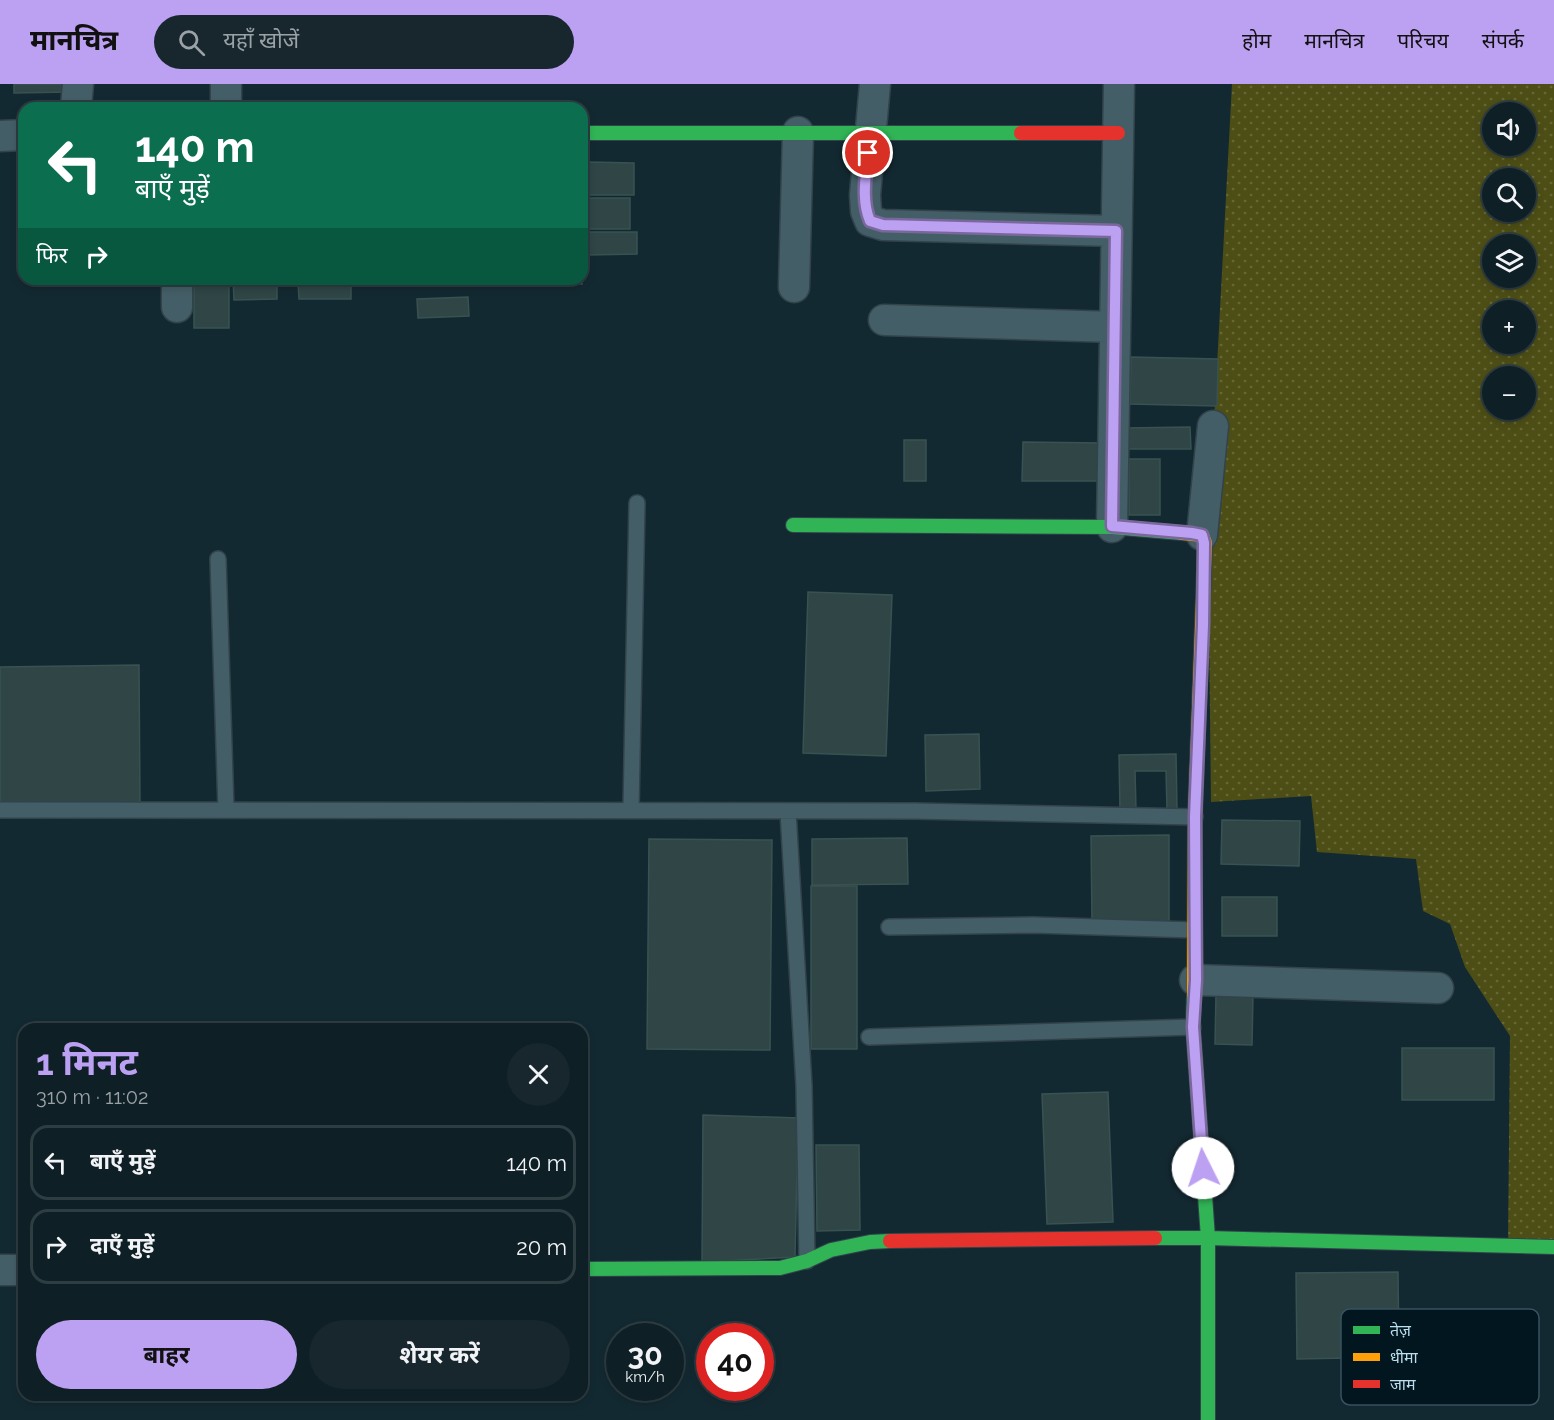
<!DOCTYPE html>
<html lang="hi">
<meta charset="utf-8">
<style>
body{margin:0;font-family:Raleway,"Noto Sans Devanagari",sans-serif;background:#17272d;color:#f1f3f6;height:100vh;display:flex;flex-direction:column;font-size:22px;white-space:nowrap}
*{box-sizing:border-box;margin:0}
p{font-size:20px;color:#9ba2a7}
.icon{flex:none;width:33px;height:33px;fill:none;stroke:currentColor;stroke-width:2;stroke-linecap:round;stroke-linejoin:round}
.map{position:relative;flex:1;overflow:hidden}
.drawer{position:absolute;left:18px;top:939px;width:570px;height:378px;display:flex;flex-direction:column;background:#0e1f25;border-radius:18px;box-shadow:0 3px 9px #0003,0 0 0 2px #2e3d42}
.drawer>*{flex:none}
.top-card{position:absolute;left:18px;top:18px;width:570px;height:183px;border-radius:18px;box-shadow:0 3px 9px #0003,0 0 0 2px #2e3d42;background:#0b6e4f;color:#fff;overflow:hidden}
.tools{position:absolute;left:1482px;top:18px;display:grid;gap:12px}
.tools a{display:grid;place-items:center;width:54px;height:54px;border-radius:50%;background:#0e1f25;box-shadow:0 3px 9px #0003,0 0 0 2px #2e3d42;font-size:30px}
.speed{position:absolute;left:606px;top:1239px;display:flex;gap:12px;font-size:30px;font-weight:700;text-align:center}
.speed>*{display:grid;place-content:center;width:78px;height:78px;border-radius:50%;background:#0e1f25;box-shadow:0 3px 9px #0003,0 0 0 2px #2e3d42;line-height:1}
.speed small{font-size:15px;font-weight:400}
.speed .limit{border:9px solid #d22;background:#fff;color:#111}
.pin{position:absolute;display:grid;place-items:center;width:51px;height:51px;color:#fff;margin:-26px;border:3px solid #fff;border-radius:50%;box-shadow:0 2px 6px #0007}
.me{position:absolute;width:66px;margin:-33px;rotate:356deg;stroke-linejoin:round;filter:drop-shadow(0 0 4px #0008)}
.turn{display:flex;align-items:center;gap:21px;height:126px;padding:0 18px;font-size:27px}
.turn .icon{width:78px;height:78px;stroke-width:2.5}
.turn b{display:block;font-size:42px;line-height:51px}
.then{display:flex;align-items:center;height:57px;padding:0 18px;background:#0003;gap:12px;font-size:22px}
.round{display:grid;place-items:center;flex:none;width:63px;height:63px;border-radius:32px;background:#17272d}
.head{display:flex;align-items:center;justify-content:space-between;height:102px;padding:0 18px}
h1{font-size:36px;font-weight:700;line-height:45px;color:#bca0f2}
.cta{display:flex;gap:12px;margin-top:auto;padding:12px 18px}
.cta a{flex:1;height:69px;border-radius:36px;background:#bca0f2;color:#111;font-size:24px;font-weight:700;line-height:69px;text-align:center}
.cta a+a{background:#17272d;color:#f1f3f6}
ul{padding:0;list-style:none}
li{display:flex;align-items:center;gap:18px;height:75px;margin:0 12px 9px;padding:0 6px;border:3px solid #2e3d42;border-radius:18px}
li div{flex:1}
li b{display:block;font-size:22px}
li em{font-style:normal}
header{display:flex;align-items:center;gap:36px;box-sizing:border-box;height:84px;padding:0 30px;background:#bca0f2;color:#111}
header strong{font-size:28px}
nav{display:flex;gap:33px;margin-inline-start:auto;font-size:21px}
.search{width:420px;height:54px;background:#17272d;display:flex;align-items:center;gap:15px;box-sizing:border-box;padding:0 21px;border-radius:33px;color:#9ba2a7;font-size:22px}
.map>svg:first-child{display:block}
</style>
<header>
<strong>मानचित्र</strong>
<div class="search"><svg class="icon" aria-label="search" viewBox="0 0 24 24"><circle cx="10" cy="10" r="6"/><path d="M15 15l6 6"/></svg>यहाँ खोजें</div>
<nav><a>होम</a><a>मानचित्र</a><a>परिचय</a><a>संपर्क</a></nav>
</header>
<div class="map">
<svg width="1554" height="1336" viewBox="0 0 1554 1336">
<defs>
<pattern id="park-dots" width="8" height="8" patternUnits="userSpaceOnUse" patternTransform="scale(1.5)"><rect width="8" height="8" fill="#4d4e15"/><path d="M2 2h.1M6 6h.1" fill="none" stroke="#656737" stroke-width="1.8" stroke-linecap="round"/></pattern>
</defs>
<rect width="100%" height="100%" fill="#132931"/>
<path fill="url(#park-dots)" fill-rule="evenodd" d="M1232,0H1554V1157L1508,1163L1510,952L1465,883L1450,840L1423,827L1416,775L1317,768L1311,712L1211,718L1208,451ZM1492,28H1526V62H1492ZM1492,94H1526V128H1492ZM1492,160H1526V194H1492ZM1492,226H1526V260H1492ZM1492,292H1526V326H1492Z"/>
<path fill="#2f4546" stroke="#395251" stroke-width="1.5" d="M14,0H68V8L14,9Z
M589,78L634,79V111H588Z
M587,114H630V145H587Z
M588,148H637V170L588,171Z
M194,195H229V244H194Z
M233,195H277V215L234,216Z
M537,195H582V200L536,199Z
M351,197V215H299L298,198Z
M468,213L469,232L418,234L417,215Z
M1131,273L1218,275L1217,322L1130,320Z
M1190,343L1191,365H1124V344Z
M904,356H926V397H904Z
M1023,358L1103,359V397H1022Z
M1129,375H1160V431H1129Z
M808,508L892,511L886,672L803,669Z
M139,581L140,724L0,725V583Z
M979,650L980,705L926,707L925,651Z
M1176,670L1177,725H1167L1166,687H1135L1136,726H1120L1119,671Z
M1222,736L1300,737L1299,782L1221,780Z
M1169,751V838H1092L1091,752Z
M907,754L908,800L812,801V755Z
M649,755L772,756L770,966L647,965Z
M811,802H857V965H811Z
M1222,813H1277V852H1222Z
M1216,910L1253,911L1252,961L1215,960Z
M1402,964H1494V1016H1402Z
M1108,1008L1113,1138L1047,1140L1042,1010Z
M703,1031L798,1034L795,1173L702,1178Z
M816,1061H859L860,1146L817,1147Z
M1398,1188L1399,1273L1297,1275L1296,1189Z"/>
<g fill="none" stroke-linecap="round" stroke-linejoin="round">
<g stroke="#32434b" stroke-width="18">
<path id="lane" d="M218,475L226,725
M0,726L915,727L1195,733
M631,726L637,419
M788,727L804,1002L807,1177
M889,843L1033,841L1194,846
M869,953L1193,943"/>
</g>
<g stroke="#32434b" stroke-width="33">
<path id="street" d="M226,0V24
M875,0L865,111L866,127L870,137L883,141L1116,147
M76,24L78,0
M0,52L24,51
M177,195V223
M794,203L798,48
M884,236L1114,243
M1112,443L1119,0
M1202,451L1213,342
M1195,896L1438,904
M0,1186H24"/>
</g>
<g stroke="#32434b" stroke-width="16">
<path id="fast" d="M582,49H1021
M793,441L1112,443L1182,449
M1194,910L1193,943L1208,1154V1336
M1155,1154H1208L1554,1163
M582,1185L780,1184L807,1177L831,1166L870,1158L890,1157"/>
</g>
<g stroke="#32434b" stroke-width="16">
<path id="slow" d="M1182,449L1202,451L1205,459L1195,733L1194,910"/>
</g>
<g stroke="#32434b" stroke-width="16">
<path id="jam" d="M1021,49H1118
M890,1157L1155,1154"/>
</g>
<use href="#lane" stroke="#445e67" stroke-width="15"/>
<use href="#street" stroke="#445e67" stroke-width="30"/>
<use href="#fast" stroke="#30b455" stroke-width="14"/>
<use href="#slow" stroke="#ff9f0a" stroke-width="14"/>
<use href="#jam" stroke="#e5322d" stroke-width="14"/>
</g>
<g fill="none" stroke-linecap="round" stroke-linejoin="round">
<g stroke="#7a689d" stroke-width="15">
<path id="route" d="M868,69C866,91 861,116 870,137L883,141L1116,147L1112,442L1192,449L1202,451L1204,459L1203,541L1195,733L1196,896L1193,943L1203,1084"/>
</g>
<use href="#route" stroke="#bca0f2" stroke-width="10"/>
</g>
<rect x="1341" y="1225" width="198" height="96" rx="9" fill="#01161f" stroke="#39525d" stroke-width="1.5"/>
<rect x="1353" y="1242" width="27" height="8" fill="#30b455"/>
<rect x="1353" y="1269" width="27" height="8" fill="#ff9f0a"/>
<rect x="1353" y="1296" width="27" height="8" fill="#e5322d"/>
<g font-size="16" fill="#bcdeee">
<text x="1390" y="1252">तेज़</text>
<text x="1390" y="1279">धीमा</text>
<text x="1390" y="1306">जाम</text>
</g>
</svg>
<div class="tools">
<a><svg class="icon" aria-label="sound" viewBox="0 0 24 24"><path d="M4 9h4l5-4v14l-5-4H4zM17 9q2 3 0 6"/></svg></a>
<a><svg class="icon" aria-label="search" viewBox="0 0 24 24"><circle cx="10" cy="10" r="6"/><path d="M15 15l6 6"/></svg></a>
<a><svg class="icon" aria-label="layers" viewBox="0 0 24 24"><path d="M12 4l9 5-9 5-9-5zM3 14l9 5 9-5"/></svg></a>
<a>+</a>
<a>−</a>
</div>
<div class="speed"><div>30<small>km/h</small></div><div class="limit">40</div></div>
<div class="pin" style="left:868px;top:69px;background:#d93025"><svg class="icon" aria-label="arrive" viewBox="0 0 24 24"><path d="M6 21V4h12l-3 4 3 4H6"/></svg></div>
<svg class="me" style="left:1203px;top:1084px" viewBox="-20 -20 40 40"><circle r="19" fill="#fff"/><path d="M0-13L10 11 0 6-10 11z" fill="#bca0f2"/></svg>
<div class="top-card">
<div class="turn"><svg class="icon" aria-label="left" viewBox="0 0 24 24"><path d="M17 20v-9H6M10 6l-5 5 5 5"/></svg><div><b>140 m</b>बाएँ मुड़ें</div></div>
<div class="then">फिर<svg class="icon" aria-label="right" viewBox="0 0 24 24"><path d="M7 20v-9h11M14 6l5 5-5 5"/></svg></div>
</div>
<section class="drawer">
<div class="head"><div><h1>1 मिनट</h1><p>310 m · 11:02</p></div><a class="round"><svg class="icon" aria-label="close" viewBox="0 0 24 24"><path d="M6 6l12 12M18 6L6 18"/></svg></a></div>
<ul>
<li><svg class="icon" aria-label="left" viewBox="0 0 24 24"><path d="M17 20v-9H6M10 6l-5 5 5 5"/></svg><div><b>बाएँ मुड़ें</b></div><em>140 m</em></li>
<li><svg class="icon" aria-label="right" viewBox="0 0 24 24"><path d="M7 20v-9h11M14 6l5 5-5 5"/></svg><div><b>दाएँ मुड़ें</b></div><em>20 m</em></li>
</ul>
<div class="cta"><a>बाहर</a><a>शेयर करें</a></div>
</section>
</div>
